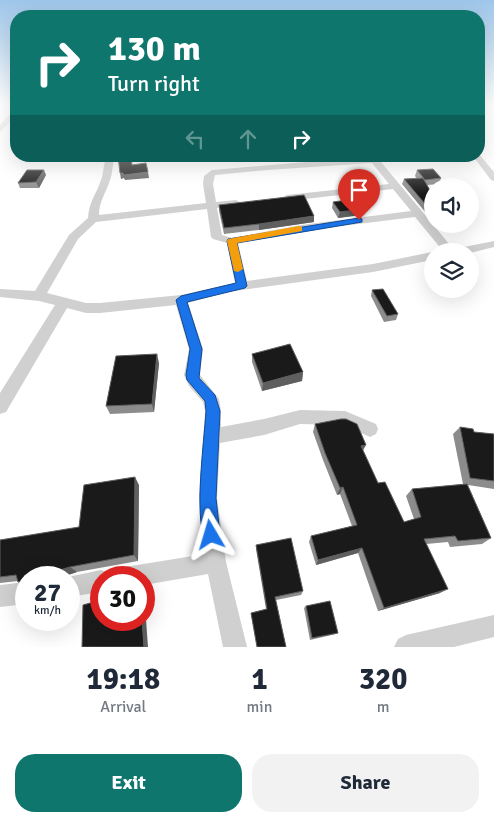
<!DOCTYPE html>
<style>
body{margin:0;font-family:Signika,sans-serif;background:#f2f2f3;color:#1f2937;height:100vh;display:flex;flex-direction:column;font-size:19px;white-space:nowrap}
*{box-sizing:border-box;margin:0}
p{font-size:16px;color:#747a83}
.icon{flex:none;width:28px;height:28px;fill:none;stroke:currentColor;stroke-width:2;stroke-linecap:round;stroke-linejoin:round}
.map{position:relative;height:647px;overflow:hidden}
.panel{display:flex;flex-direction:column;background:#fff;flex:1}
.panel>*{flex:none}
.banner{position:absolute;left:10px;top:10px;width:475px;height:152px;border-radius:20px;box-shadow:0 5px 20px #0002;background:#0f766e;color:#fff;overflow:hidden}
.controls{position:absolute;left:424px;top:178px;display:grid;gap:10px}
.controls a{display:grid;place-items:center;width:55px;height:55px;border-radius:50%;background:#fff;box-shadow:0 5px 20px #0002;font-size:25px}
.speed{position:absolute;left:15px;top:566px;display:flex;gap:10px;font-size:25px;font-weight:700;text-align:center}
.speed>*{display:grid;place-content:center;width:65px;height:65px;border-radius:50%;background:#fff;box-shadow:0 5px 20px #0002;line-height:1}
.speed small{font-size:12px;font-weight:400}
.speed .limit{border:8px solid #d22;background:#fff;color:#111}
.pin{position:absolute;display:grid;place-items:center;width:42px;height:42px;color:#fff;margin:-51px -21px;border-radius:50% 50% 50% 0;rotate:-45deg;box-shadow:0 0 5px #0007}
.pin .icon{rotate:45deg}
.me{position:absolute;width:55px;margin:-28px;rotate:353deg;stroke-linejoin:round;filter:drop-shadow(0 0 4px #0008)}
.turn{display:flex;align-items:center;gap:18px;height:105px;padding:0 15px;font-size:22px}
.turn .icon{width:65px;height:65px;stroke-width:2.5}
.turn b{display:block;font-size:35px;line-height:42px}
.lanes{display:flex;align-items:center;height:48px;padding:0 15px;background:#0003;justify-content:center;gap:25px;direction:ltr}
.lanes .off{opacity:.35}
.eta{display:flex;justify-content:space-evenly;align-items:center;height:85px;text-align:center}
.eta b{font-size:30px;font-weight:700;line-height:35px}
.action{display:flex;gap:10px;margin-top:auto;padding:10px 15px}
.action a{flex:1;height:58px;border-radius:20px;background:#0f766e;color:#fff;font-size:20px;font-weight:700;line-height:58px;text-align:center}
.action a+a{background:#f2f2f3;color:#1f2937}
.map>svg:first-child{display:block}
</style>
<div class="map">
<svg width="494" height="647" viewBox="0 0 494 647">
<rect width="100%" height="100%" fill="#fff"/>
<g fill="none" stroke-linecap="round" stroke-linejoin="round">
<path fill="#d0d0d0" fill-rule="evenodd" d="M13,110H16V116L0,132V125Z
M479,154L494,172V181L491,180L473,156H479Z
M107,156H115C112,164 113,172 110,180C106,193 99,201 99,215L206,203L203,184L204,176L212,170L376,156L455,251H443L415,217L301,231L238,243L247,281L373,264L432,252V260L373,272L227,292L188,303L203,349L200,375L219,399L221,411V427L264,419L300,410L345,411L376,424L378,429L376,434L370,437L344,425L300,424L264,435L220,443L217,498L226,562L247,647H223L208,574L144,585V578H115L117,570L125,567L205,554L199,498L205,411L203,402L189,386L184,375L189,349L176,305L100,313H86L67,308L6,412L0,414V393L55,305L39,301L0,297V289L35,291L69,235L88,218C89,201 96,195 101,180C104,172 103,164 107,156ZM372,163L389,184L287,195L282,198L287,201L393,189L411,211L301,225L232,238L222,235L217,208L236,206L241,203L236,200L216,202L213,184L215,175L267,170ZM207,209L211,237L213,239L227,243L235,283L181,295L100,303H86L47,293L78,239L96,222Z
M494,241V247L470,253V251H457L459,248Z
M101,570L109,573L110,578H101V592L69,597V578H63Z
M26,582V604L0,607V585Z
M494,615V637L454,647H394L398,639L406,635Z"/>
</g>
<path fill="#8c8c8c" d="M417,170L441,178L439,184L427,185L432,193V219H431L402,184L404,179H417L415,176Z
M46,175L39,188H20L18,183Z
M333,202L362,209L361,215L338,218L332,208Z
M219,205L314,222L259,230L224,234L219,211Z
M372,290L398,314L396,320L384,322L371,296Z
M252,354L303,372L302,381L262,391L252,362Z
M159,363L154,412L110,414L106,406Z
M315,424L363,450L378,483L404,522L414,519L406,496L412,489L463,484L453,434L460,427L474,432L494,434V489L468,485L491,538L482,544L450,547L448,542L426,544L440,593L378,611L358,553L316,565L309,542L311,536L352,526L340,494L337,495L323,460L313,432Z
M139,485L138,561L77,572L62,577L63,578H26V586L18,582V581L0,583V540L79,527Z
M256,545L303,591L301,595L276,600L286,647H257L251,613L266,609L256,549Z
M306,606L338,633L336,634L310,640L304,608Z"/>
<path fill="#5f5f5f" d="M44,170L46,175L39,188L36,182Z
M148,172L149,178L125,180L124,178L121,179L120,173Z
M362,209L361,215L338,218L340,212Z
M314,216V222L259,230V224Z
M157,354L159,363L154,412L152,404Z
M303,372L302,381L262,391L263,383Z
M366,445L362,452L361,446Z
M135,477L139,485L138,561L134,555Z
M343,487L340,494L337,495L340,488Z
M362,548L358,553L316,565L318,560Z
M70,567L77,572L62,577L59,575L54,574L53,572Z
M448,589L440,593L378,611L384,608Z
M144,592L148,647H144L142,620H144Z"/>
<path fill="#1a1a1a" stroke="#5f5f5f" d="M118,156H131L132,165L146,163L148,172L124,175L123,173H120Z
M433,169L441,178L425,180L417,170Z
M27,170H44L36,182L18,183Z
M423,178L432,194V212L404,179Z
M304,195L314,216L259,224L224,228L219,205Z
M355,199L362,209L340,212L333,202Z
M383,289L398,314L387,316L372,290Z
M290,344L303,372L263,383L252,354Z
M157,354L152,404L106,406L116,356Z
M341,419H346L357,424L366,445L361,446L378,483L385,482L404,522L421,517L412,489L467,484L491,538L458,541L455,536L424,539L448,589L384,608L362,548L318,560L311,536L357,525L343,487L340,488L325,453L315,424Z
M460,427L473,429L474,432L494,434V481L470,478Z
M135,477L134,555L70,567L53,572L54,574L59,575L46,578H26V581L18,582L16,575L0,577V540L79,527L84,485Z
M291,538L303,591L275,597L286,647H257L251,613L267,609L256,545Z
M101,600V620H142L144,647H82L83,605Z
M330,601L338,633L312,638L306,606Z"/>
<linearGradient id="sky" x2="0" y2="1"><stop stop-color="#9ec6ea"/><stop offset="0.54" stop-color="#fff"/><stop offset="1" stop-color="#fff" stop-opacity="0"/></linearGradient>
<rect width="494" height="194" fill="url(#sky)"/>
<path fill="#1a73e8" stroke="#114b97" d="M359,218L362,219V222L237,243L247,286L245,288L187,302L202,349L199,378L215,395L220,411L216,498L220,535L217,541L211,544L205,541C194,513 204,444 206,411L205,401L187,380L186,375L190,349L176,300L181,296L236,283L227,241L228,239Z"/>
<path fill="#f59e0b" d="M299,226L302,227V231L237,243L243,269L238,272L234,271L227,241L228,239Z"/>
</svg>
<div class="controls">
<a><svg class="icon" aria-label="sound" viewBox="0 0 24 24"><path d="M4 9h4l5-4v14l-5-4H4zM17 9q2 3 0 6"/></svg></a>
<a><svg class="icon" aria-label="layers" viewBox="0 0 24 24"><path d="M12 4l9 5-9 5-9-5zM3 14l9 5 9-5"/></svg></a>
</div>
<div class="speed"><div>27<small>km/h</small></div><div class="limit">30</div></div>
<div class="pin" style="left:359px;top:220px;background:#d93025"><svg class="icon" aria-label="arrive" viewBox="0 0 24 24"><path d="M6 21V4h12l-3 4 3 4H6"/></svg></div>
<svg class="me" style="left:211px;top:535px" viewBox="-20 -20 40 40"><path d="M0-17L14 15 0 8-14 15z" fill="#1a73e8" stroke="#fff" stroke-width="4"/></svg>
<div class="banner">
<div class="turn"><svg class="icon" aria-label="right" viewBox="0 0 24 24"><path d="M7 20v-9h11M14 6l5 5-5 5"/></svg><div><b>130 m</b>Turn right</div></div>
<div class="lanes"><svg class="icon off" aria-label="left" viewBox="0 0 24 24"><path d="M17 20v-9H6M10 6l-5 5 5 5"/></svg><svg class="icon off" aria-label="ahead" viewBox="0 0 24 24"><path d="M12 20V5M6 11l6-6 6 6"/></svg><svg class="icon" aria-label="right" viewBox="0 0 24 24"><path d="M7 20v-9h11M14 6l5 5-5 5"/></svg></div>
</div>
</div>
<section class="panel">
<div class="eta">
<div><b>19:18</b><p>Arrival</p></div>
<div><b>1</b><p>min</p></div>
<div><b>320</b><p>m</p></div>
</div>
<div class="action"><a>Exit</a><a>Share</a></div>
</section>
